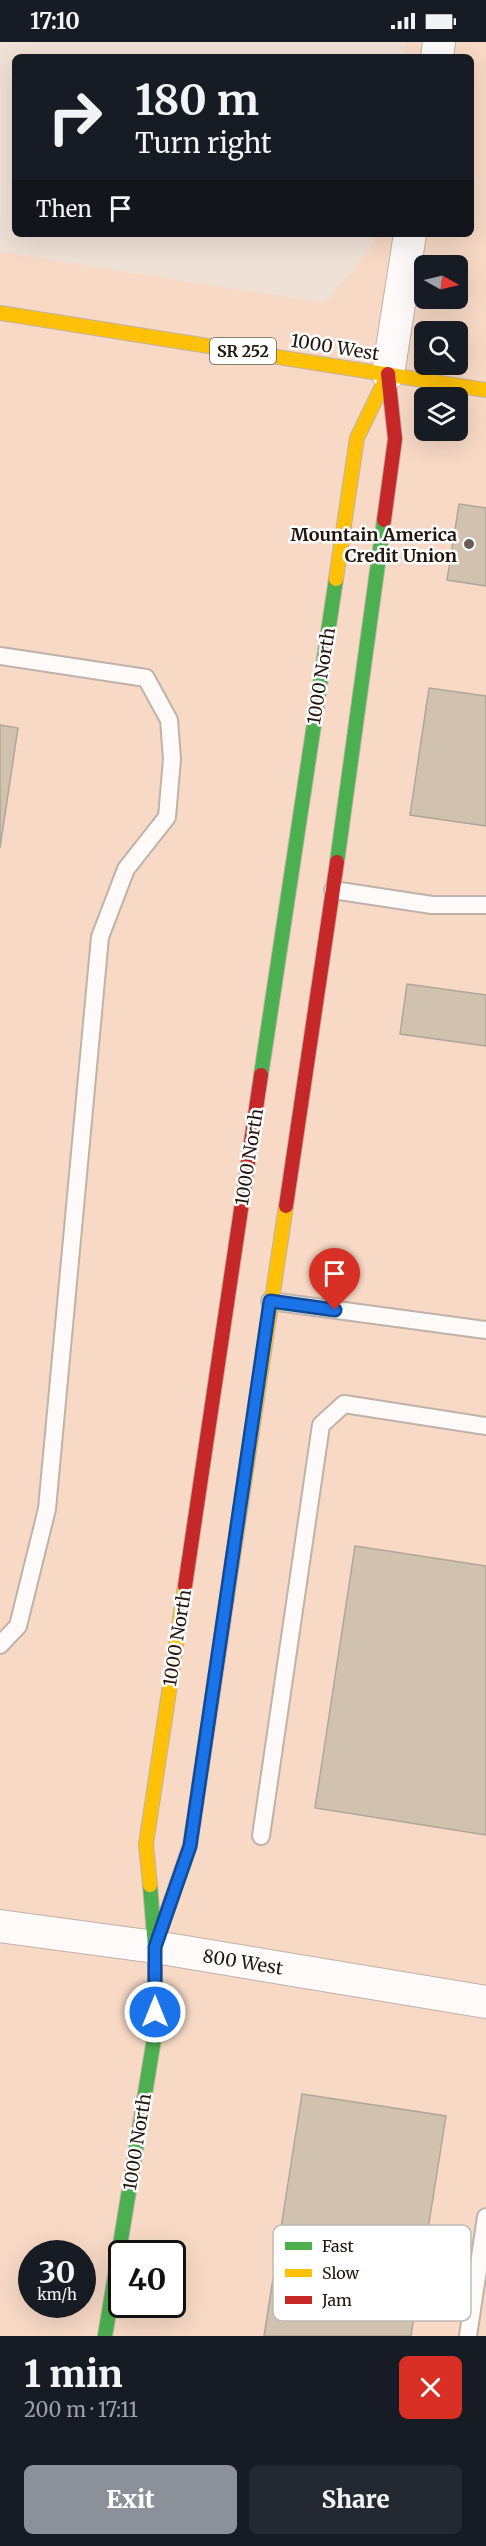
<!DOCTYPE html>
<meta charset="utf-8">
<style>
body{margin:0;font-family:Merriweather,serif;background:#242831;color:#f1f3f6;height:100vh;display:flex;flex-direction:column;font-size:22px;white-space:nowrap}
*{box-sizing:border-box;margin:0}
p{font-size:20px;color:#9ea1a6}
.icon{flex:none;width:33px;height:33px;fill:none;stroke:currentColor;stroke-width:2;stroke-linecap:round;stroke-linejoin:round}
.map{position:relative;height:2294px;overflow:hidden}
.side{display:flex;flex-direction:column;background:#171b24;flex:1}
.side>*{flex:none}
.guide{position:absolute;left:12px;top:12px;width:462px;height:183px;border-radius:9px;box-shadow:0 6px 24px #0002;background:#171b24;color:#f1f3f6;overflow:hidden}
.needle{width:39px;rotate:98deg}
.buttons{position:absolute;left:414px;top:213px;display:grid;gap:12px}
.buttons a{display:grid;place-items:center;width:54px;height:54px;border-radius:9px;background:#171b24;box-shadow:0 6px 24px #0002;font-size:30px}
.speed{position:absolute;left:18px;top:2198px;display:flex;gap:12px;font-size:30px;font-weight:700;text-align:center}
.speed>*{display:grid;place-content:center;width:78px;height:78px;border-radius:50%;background:#171b24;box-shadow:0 6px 24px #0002;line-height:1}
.speed small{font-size:15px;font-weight:400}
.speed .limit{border:3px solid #111;border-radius:9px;background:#fff;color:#111}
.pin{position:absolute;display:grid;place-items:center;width:51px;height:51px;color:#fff;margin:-62px -26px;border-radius:50% 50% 50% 0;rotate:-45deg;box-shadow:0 0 6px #0007}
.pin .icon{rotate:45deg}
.me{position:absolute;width:66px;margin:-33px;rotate:0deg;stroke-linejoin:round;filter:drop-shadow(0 0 4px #0008)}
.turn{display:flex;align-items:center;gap:21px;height:126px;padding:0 24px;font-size:27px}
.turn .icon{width:78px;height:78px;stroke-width:2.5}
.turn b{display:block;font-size:42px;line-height:51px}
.then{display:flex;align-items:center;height:57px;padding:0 24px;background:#0003;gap:12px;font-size:22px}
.round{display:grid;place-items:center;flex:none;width:63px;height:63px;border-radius:9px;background:#242831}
.overview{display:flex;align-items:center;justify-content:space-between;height:102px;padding:0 24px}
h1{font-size:36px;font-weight:800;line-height:45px}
.action{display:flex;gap:12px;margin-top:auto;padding:12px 24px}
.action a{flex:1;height:69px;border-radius:9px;background:#8c9099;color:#fff;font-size:24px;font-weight:800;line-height:69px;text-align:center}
.action a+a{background:#242831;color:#f1f3f6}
.status{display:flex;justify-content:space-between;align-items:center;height:42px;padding:0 30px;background:#171b24;direction:ltr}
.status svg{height:16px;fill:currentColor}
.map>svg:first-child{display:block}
</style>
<div class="status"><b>17:10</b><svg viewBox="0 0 49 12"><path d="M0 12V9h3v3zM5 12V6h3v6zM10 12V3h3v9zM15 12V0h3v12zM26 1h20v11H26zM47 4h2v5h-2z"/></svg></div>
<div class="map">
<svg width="486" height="2294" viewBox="0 0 486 2294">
<rect width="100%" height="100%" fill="#f0e1d6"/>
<path fill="#f7d9c5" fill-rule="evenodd" d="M405,0H486V2294H0V210L325,261L374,202L375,192H471V15H403ZM424,224H458V256H424ZM424,290H458V322H424ZM424,356H458V388H424ZM32,2211H82V2262H32ZM122,2211H172V2262H122Z"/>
<path fill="#d1c2af" stroke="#b0a59b" stroke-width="1.5" d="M459,462L486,466V544L447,538Z
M429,646L486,654V784L410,773Z
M0,683L18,686L0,806Z
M407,942L486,953V1004L400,992Z
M355,1504L486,1524V1793L315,1766Z
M302,2052L446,2074L411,2294H264Z"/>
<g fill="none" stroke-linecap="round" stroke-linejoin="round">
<g stroke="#bfb2a9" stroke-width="20">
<path id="lane" d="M0,614L146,636L169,678L172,717L167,775L126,827L100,895L47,1467L18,1584L0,1603
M333,848L432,863H486
M270,1259L486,1288
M261,1794L321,1383L344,1362L486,1384
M468,2294L486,2175"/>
</g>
<g stroke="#bfb2a9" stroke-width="34">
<path id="street" d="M437,15L439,0
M388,332L410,192
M0,1884L155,1905L486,1960"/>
</g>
<g stroke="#bfb2a9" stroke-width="16">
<path id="fast" d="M337,820L384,478
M261,1033L336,537
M105,2294L155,1991V1905L150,1843"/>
</g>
<g stroke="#bfb2a9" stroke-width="16">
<path id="slow" d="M0,271L486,348
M336,537L357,396L388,332
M227,1555L286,1164
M150,1843L146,1802L185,1544"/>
</g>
<g stroke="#bfb2a9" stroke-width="16">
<path id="jam" d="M384,478L395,397L388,332
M286,1164L337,820
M185,1544L261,1033
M158,1895L190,1804L227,1555"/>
</g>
<use href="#lane" stroke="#fdfaf9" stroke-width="16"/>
<use href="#street" stroke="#fdfaf9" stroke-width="32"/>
<use href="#fast" stroke="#4caf50" stroke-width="14"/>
<use href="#slow" stroke="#ffc107" stroke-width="14"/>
<use href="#jam" stroke="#c62828" stroke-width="14"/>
</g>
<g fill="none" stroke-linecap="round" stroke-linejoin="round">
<g stroke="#114b97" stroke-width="15">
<path id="route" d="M155,1970V1905L190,1804L270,1259L335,1268"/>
</g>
<use href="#route" stroke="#1a73e8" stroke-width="10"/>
</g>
<circle fill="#6a5d54" stroke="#fff" stroke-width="2" cx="469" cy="502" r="6"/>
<g text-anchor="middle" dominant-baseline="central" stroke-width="5" stroke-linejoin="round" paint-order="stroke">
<rect fill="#fff" stroke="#645c56" stroke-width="1.5" x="210" y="296" width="66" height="26" rx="4.5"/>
<g font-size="16" font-weight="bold" fill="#22160e">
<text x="243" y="309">SR 252</text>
</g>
<g font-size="18" fill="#22160e" stroke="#fff">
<text transform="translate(335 305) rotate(9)">1000 West</text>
<text transform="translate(321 634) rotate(-81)">1000 North</text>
<text transform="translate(249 1115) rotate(-81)">1000 North</text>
<text transform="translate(177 1596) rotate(-81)">1000 North</text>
<text transform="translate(243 1920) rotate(9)">800 West</text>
<text transform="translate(137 2100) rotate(-81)">1000 North</text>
</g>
<g font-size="18" font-weight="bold" fill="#22160e" stroke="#fff" text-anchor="end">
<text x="457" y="492">Mountain America<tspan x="457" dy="21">Credit Union</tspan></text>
</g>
</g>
<rect x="273" y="2183" width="198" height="96" rx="9" fill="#fff" stroke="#bdb9b7" stroke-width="1.5"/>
<rect x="285" y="2200" width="27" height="8" fill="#4caf50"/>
<rect x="285" y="2227" width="27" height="8" fill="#ffc107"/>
<rect x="285" y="2254" width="27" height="8" fill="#c62828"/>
<g font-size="16" fill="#22160e">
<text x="322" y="2210">Fast</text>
<text x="322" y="2237">Slow</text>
<text x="322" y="2264">Jam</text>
</g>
</svg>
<div class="buttons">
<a><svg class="needle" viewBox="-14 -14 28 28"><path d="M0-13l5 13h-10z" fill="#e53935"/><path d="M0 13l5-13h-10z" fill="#9ea1a6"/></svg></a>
<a><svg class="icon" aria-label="search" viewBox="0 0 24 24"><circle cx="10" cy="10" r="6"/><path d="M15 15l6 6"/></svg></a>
<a><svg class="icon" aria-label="layers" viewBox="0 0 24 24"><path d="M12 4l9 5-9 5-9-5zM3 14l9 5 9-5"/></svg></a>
</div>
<div class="speed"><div>30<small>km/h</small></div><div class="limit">40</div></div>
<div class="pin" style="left:335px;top:1268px;background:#d93025"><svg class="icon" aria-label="arrive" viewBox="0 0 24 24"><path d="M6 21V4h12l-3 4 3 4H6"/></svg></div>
<svg class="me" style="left:155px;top:1970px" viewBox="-20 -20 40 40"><circle r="17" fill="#1a73e8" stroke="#fff" stroke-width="3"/><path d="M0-11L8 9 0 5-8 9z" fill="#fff"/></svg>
<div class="guide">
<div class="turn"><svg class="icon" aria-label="right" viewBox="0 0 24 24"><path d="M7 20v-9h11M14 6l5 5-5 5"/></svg><div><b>180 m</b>Turn right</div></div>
<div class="then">Then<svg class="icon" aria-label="arrive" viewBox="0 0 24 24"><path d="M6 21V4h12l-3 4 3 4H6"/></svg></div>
</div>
</div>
<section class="side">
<div class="overview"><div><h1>1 min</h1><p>200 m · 17:11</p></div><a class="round" style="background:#d93025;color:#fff"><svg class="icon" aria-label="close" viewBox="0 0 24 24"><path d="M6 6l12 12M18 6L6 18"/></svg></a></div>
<div class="action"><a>Exit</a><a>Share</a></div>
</section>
